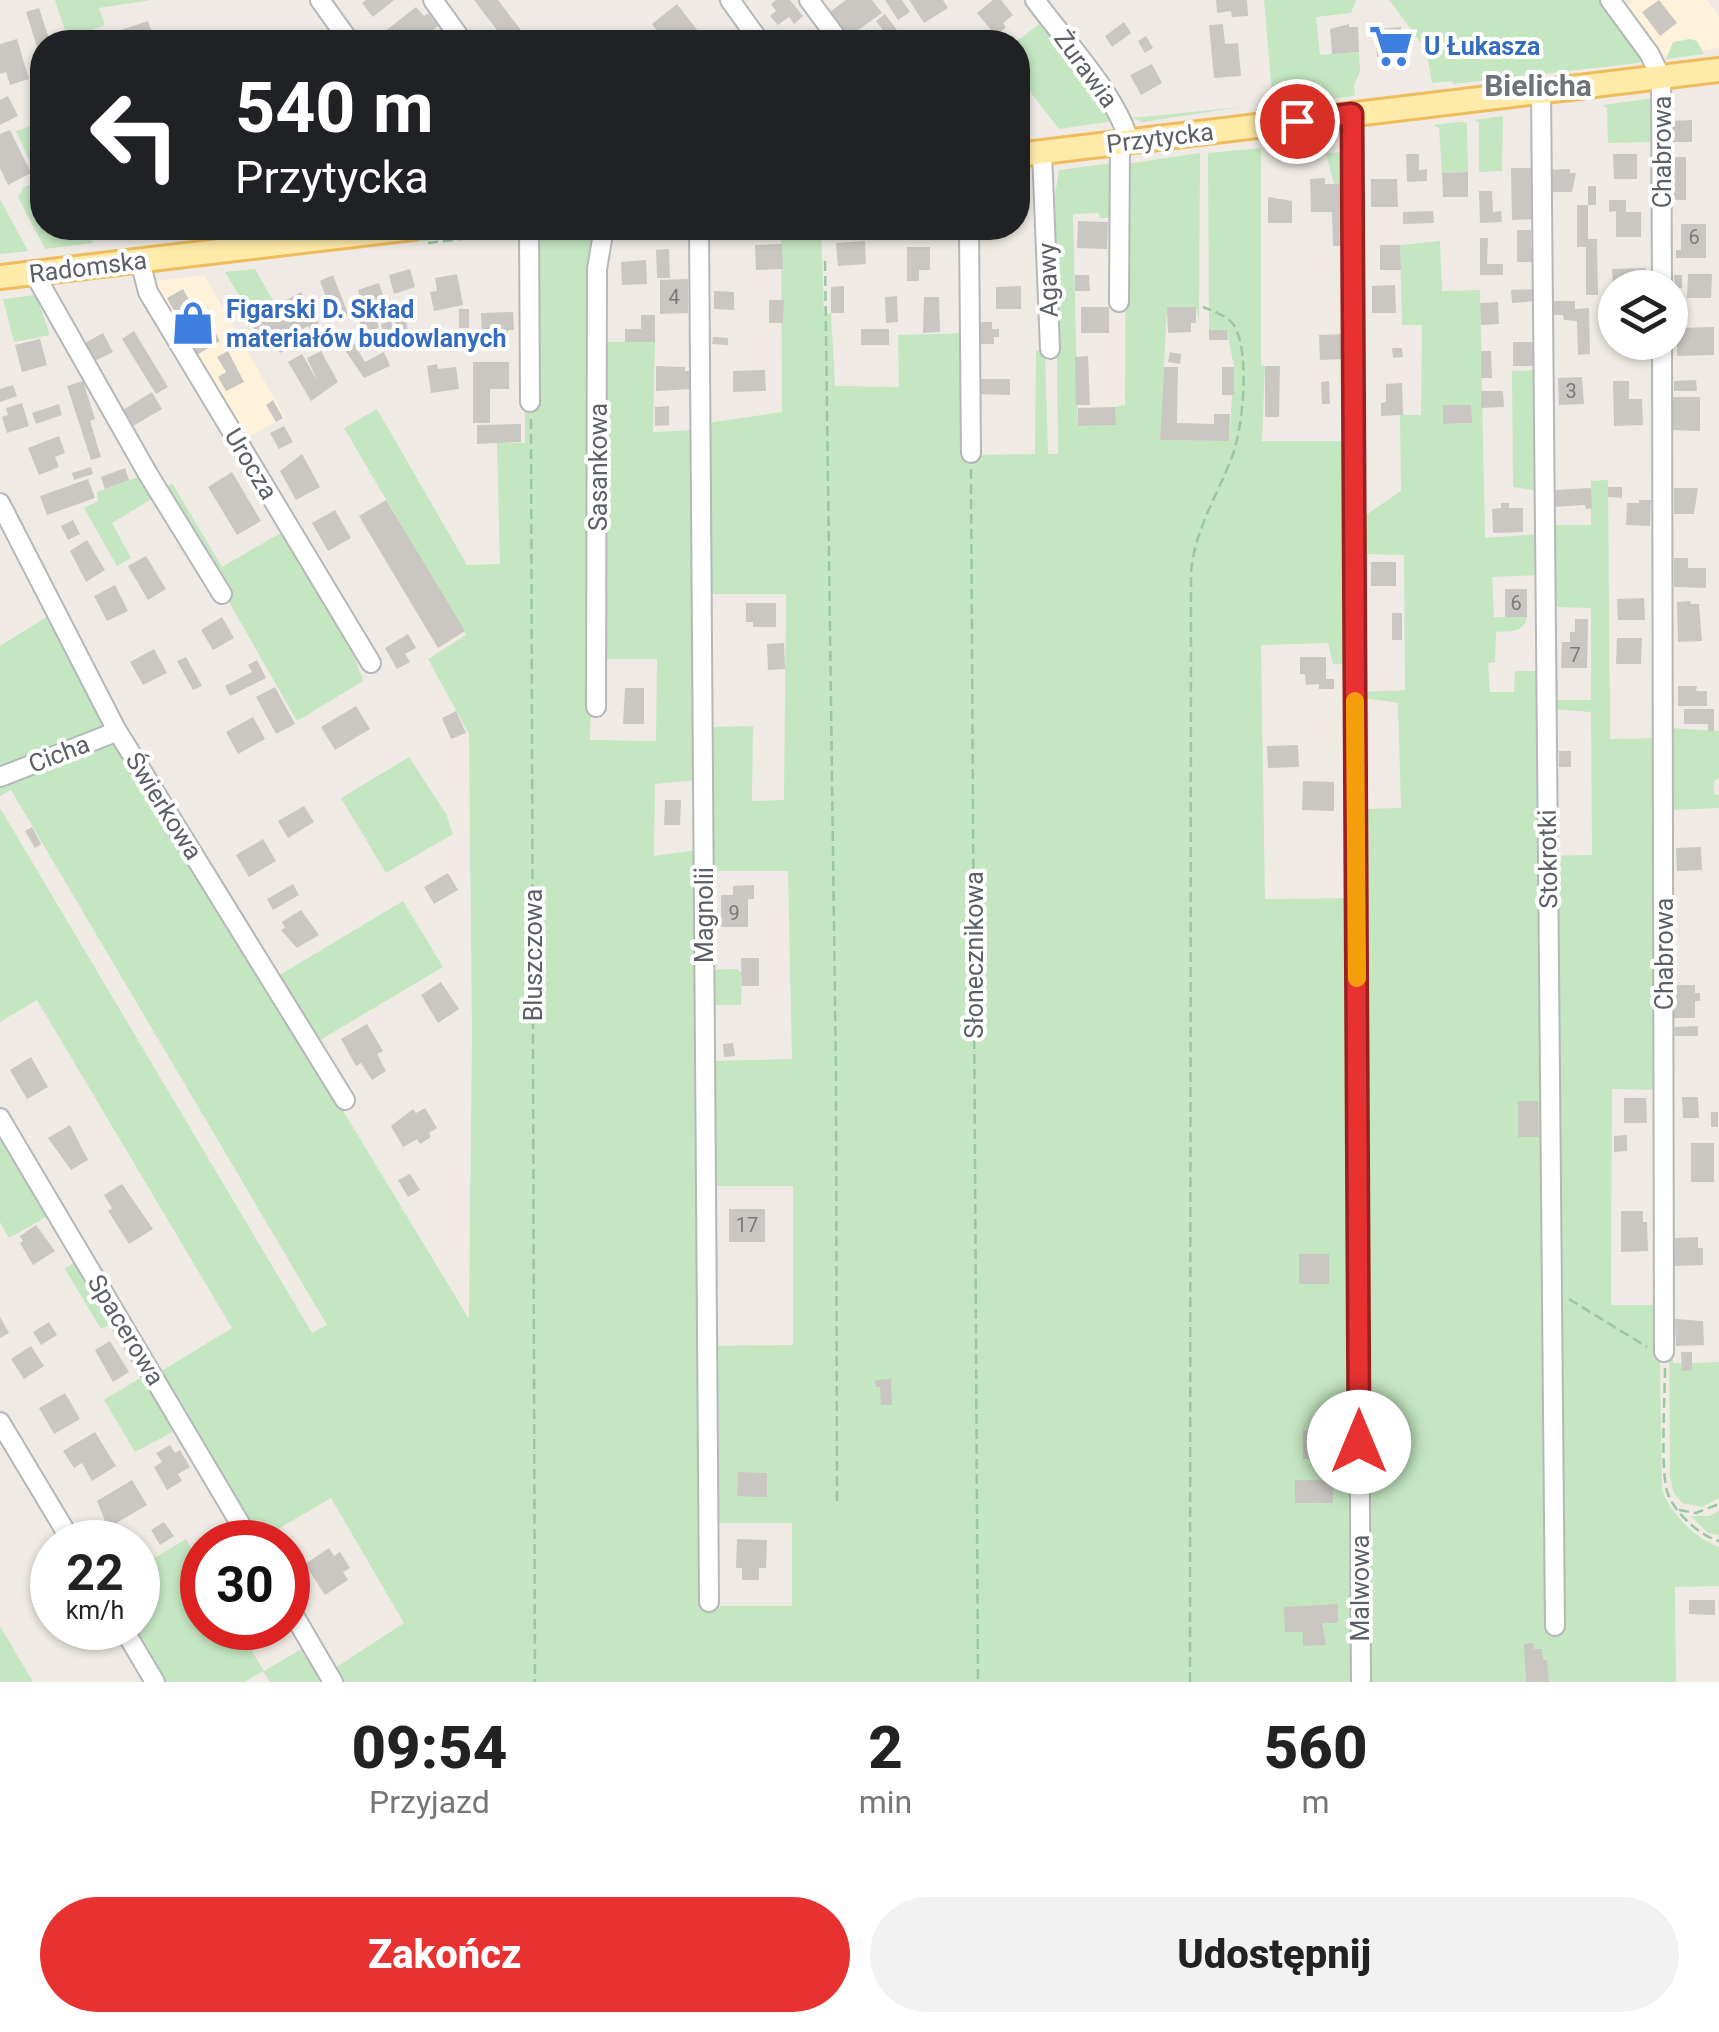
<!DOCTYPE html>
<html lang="pl">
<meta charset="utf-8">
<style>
body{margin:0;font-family:Roboto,sans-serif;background:#f2f2f2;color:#222;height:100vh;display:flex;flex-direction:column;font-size:38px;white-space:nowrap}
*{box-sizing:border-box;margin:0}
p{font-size:32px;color:#767676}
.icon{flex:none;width:55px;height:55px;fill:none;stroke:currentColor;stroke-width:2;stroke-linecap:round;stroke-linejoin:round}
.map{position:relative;height:1682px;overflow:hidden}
.details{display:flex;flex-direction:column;background:#fff;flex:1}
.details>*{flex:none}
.guide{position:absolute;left:30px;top:30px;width:1000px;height:210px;border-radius:40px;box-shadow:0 2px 8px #0004;background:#202124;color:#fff;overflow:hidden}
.tools{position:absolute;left:1598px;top:270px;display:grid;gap:20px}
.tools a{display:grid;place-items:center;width:90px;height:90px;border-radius:50%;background:#fff;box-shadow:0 2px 8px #0004;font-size:50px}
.speed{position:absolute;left:30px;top:1520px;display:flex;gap:20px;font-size:50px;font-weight:700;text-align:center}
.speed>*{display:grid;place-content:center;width:130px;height:130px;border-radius:50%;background:#fff;box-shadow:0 2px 8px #0004;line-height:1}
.speed small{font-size:25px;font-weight:400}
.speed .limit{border:15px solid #d22;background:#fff;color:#111}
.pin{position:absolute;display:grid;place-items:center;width:85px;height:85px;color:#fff;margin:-42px;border:5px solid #fff;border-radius:50%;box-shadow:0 2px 10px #0007}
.me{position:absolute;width:110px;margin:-55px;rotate:0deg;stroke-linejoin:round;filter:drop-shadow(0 0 8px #0008)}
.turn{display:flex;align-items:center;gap:35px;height:210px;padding:0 40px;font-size:45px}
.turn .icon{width:130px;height:130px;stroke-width:2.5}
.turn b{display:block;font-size:70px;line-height:85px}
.eta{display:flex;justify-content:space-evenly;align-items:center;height:170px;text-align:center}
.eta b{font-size:60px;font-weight:800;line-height:70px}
.button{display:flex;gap:20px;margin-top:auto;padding:20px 40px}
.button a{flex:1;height:115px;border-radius:60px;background:#e83131;color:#fff;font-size:40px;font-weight:800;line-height:115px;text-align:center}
.button a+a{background:#f2f2f2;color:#222}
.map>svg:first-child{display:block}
</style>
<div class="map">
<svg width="1719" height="1682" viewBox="0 0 1719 1682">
<rect width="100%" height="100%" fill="#efebe4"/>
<path fill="#fef3da" d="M1634,0H1707L1719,17V48L1645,59L1614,15Z
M204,275L285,417L244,439L157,291L155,281Z"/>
<path fill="#c4e6c1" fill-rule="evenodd" d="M55,0H151L99,8L105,25L68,39Z
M1264,0H1356L1351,13L1316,17L1320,55L1359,52L1360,71L1354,86L1355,96L1273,105Z
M1389,0H1603L1645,59L1638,63L1453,84L1452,81L1432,83L1426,49Z
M1028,1L1110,111L1114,121L1059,129L1018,76L1016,42L1039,24L1024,4Z
M1690,39L1697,41L1704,54L1666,59L1673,42Z
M1654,98L1655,138L1652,142L1608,143L1607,108L1603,105Z
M1241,107L1143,122L1132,118Z
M1503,116L1502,171L1479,172V123L1475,120Z
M42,122V228H88L93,243L45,249L18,197L23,188L38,180L16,131Z
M1459,122L1467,123L1468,172L1442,173L1439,128L1433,125Z
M1261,148V365L1265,366L1262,441H1348V664H1333L1328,643L1261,645L1265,899L1361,898L1362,809L1401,808L1398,703L1364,698V692L1405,690L1404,555L1362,554L1363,517L1401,491L1400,415H1421L1422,325H1402L1400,245L1440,241L1442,291L1480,290L1485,538L1540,534L1541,575L1492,577L1494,617H1527C1524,634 1509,631 1496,632L1495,662L1488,663L1490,692H1514L1515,671H1541L1545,856L1592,855L1591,712L1550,709V649L1557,642L1558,700H1591V608L1551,607L1550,525H1591V481L1608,480L1610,739L1659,738L1661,1090L1612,1089L1611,1305H1659L1662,1489C1669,1513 1696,1539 1719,1547V1586L1675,1587L1676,1682H339L332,1670L404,1623L331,1498L256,1542L160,1372L232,1328L37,1000L0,1022V808L312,1333L327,1325L11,790L0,796V782L120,742L469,1319L472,1033L469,734L428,659L466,635L344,428L377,409L467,565L500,564L497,443H525V406L538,407L534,232L594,228L605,342H655L653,432L693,430L697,780L655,784L654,856L697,850L703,1606H792V1523H716L711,1346L793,1345V1186H711V1061L792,1059L788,871H710V727L753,726L752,801L784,800L786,594H708L707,423L782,412L781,228H821L824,314L831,313L835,386L899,387L898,335L976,333L977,455L1035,454L1036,351L1045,350L1048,454H1058L1055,195L1059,170L1112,163L1111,218H1100L1099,213L1073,214L1078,426L1115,425V407L1125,405L1126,164L1200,153L1199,322L1196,307H1167L1160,440L1229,441L1234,367L1227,331L1209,330L1208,153ZM1443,405H1471V423L1444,424ZM595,560L603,659H657L656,741L590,740Z
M1347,152V184H1334L1326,153Z
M0,199L28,251L0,254Z
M492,228H512L513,230L416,242L418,236Z
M255,269L279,311L256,324L225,272Z
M36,295L50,335L14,342L3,299Z
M1539,370L1540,491L1513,487L1512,371Z
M143,475L155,497L112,523L131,558L117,566L84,508L98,501L97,492Z
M172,483L222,567L284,531L347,635L363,681L297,721L165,490Z
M48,616L105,713V732L0,771V646Z
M1670,728L1719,731V778L1714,781V794L1719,795V808L1670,810Z
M409,757L446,814L453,834L386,873L341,798Z
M403,901L443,967L315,1043L310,1036L312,1029L278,976Z
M737,969L742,973L741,1005H710V970Z
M0,1127L48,1216L9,1238L0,1222Z
M77,1260L114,1322L101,1329L65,1269Z
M1672,1307L1673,1363H1682V1370H1692V1363L1719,1362V1498L1702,1507L1682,1503L1674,1493L1670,1477L1669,1317Z
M145,1375L178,1429L135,1452L104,1400Z
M1719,1511V1535L1708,1533L1691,1516H1709Z
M186,1539L202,1568V1628H238L264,1671L305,1647L327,1682H270L263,1671L245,1682H159L127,1628H138V1568Z
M0,1626L33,1682H0Z"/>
<path fill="#cac6c1" d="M366,0H394L373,17L362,3Z
M474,0H498L530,42H506Z
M776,0H790L803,16L794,24L789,17L778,25L770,16L776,11L771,4Z
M846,0H872L882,13L848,37L831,11Z
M885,0H902L910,12L898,20Z
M909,0H943L948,8L924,23Z
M993,0H1001L1013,15L1003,23L1006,27L996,36L977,13Z
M1216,0H1247L1248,16L1232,17L1231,11L1217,13Z
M1659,0L1677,23L1660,36L1642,12Z
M677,4L698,31L694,34L698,39L693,42H661L658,39L661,36L652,24Z
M416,7L424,16L428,13L438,26L421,39L423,42H392L384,32Z
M39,8L50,42H42V63L26,12Z
M885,14L897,30L888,37L876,21Z
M148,21L155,42H118L115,32Z
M1124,22L1131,33L1112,47L1105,36Z
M1223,24L1225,44L1238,43L1241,76L1214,78L1209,25Z
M1349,24V27H1358L1359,52L1332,54L1330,29Z
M1401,27L1404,55L1377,57L1375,29Z
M630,32L638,42H617Z
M1146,36L1153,48L1145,53L1138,41Z
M17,39L29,79L10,85L6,72L0,74V44Z
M1152,64L1162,83L1141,95L1130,75Z
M8,96L18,116L0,125V100Z
M1692,120V142H1671L1670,121Z
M10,130L31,173L8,185L0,168V134Z
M1406,154H1419V170L1427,169V181L1407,182Z
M1613,154H1637V179H1614Z
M1669,157H1686V200H1669Z
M1511,168H1534V219L1512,220Z
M1570,169V173H1576L1572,192H1548V170Z
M1468,172V197H1443L1442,173Z
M1325,178V184H1347L1348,246H1333L1332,212H1311L1310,179Z
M1371,179H1397L1398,207H1371Z
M1588,186H1596V205H1588Z
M1479,191H1492L1493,212L1501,211L1502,222L1480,223Z
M1268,197L1292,201V223H1268Z
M1609,200H1626V212H1641V237H1616V211L1609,212Z
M1577,205H1588V239H1597L1598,295H1586V247H1577Z
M1433,211L1434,223L1403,224V212Z
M1078,221L1108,222L1107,249L1077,248Z
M1681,224H1706V258H1676V250H1681Z
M1517,230H1531V249H1539V262H1517Z
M1480,238H1488L1487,264H1503V275H1480Z
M865,241L866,264L838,266L836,243Z
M782,244L783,269L756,270L755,245Z
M1380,245H1400L1401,270H1380Z
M907,247H930V270H919V281H907Z
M669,249L670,278H657L656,250Z
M646,260L647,284L622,285L621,262Z
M1646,268V288H1613L1612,269Z
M410,269L415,287L394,294L389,275Z
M457,274L463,305L434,311L430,292L437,291L435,278Z
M1688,274H1712L1711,298H1687Z
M333,275L348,314L334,319L320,281Z
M1075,275H1089L1090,291H1075Z
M1674,275H1682V288H1675Z
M688,279V313L660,314V280Z
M379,283L387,307L374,311L379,328L363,332L353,302L361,300L358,290Z
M1395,285L1396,313H1372V286Z
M844,286V313H831V287Z
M1021,286V309H996V287Z
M183,289L195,311L179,320L167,298Z
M1534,289L1535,301L1512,303L1511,290Z
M714,291L734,292V310L714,309Z
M301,292L321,327L311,332L308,326L293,335L297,343L280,353L274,343L265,348L253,326L279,311L276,306Z
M897,296L898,322L886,323L885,297Z
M924,297H939L940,332L923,333Z
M769,300H784L783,323H769Z
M1547,301H1575V309L1589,308L1590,354L1578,355L1577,321L1564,320L1563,315H1547Z
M1498,302L1499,324L1481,325L1480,303Z
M1081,307H1109V333H1081Z
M1167,307H1196V323H1191V332L1168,333Z
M459,309H469V328H459Z
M203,311L220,341L195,356L177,326Z
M403,311L412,344L402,347L393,314Z
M513,312L514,330H508V340L482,341L481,313Z
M641,315H655V342H625V329H641Z
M391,321L395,333L384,337L381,324Z
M980,322H992V329H999V337H994V344H980Z
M1714,327V355L1677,356V328Z
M861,329H889V345H861Z
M1209,330H1227L1228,340H1209Z
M134,331L168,387L156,394L122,339Z
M103,333L113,352L91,363L81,345Z
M1347,334L1348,359L1320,360L1319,335Z
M349,335L365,362L384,352L390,366L364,378L338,340Z
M713,337L728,338V345L712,344Z
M40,339L47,365L22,372L15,345Z
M1513,342H1534L1533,366H1513Z
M1392,348H1402L1403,357L1393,358Z
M228,351L244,382L226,391L218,377L226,372L217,357Z
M321,351L338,382L311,401L288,362L302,354L318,382L307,358Z
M1481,351H1491L1492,378H1481Z
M1170,352L1181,354L1180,364L1168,362Z
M1088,356L1090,405H1076L1075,357Z
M473,362H509V389H490V423H473Z
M437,364L438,369L456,367L459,389L431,393L427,366Z
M656,366L685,367V371H691V389L656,391Z
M1265,366H1280L1279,417H1265Z
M1164,367H1178L1177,423L1214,424V414H1230L1229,441L1160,440Z
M1222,367H1234V395H1222Z
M765,370L766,391L733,392V371Z
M1582,377L1584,404L1559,405L1558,378Z
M976,379H1010V395L976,394Z
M1696,380L1697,391H1674V381Z
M83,381L95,419L90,421L101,457L91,460L67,386Z
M1329,381L1330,404H1322L1321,382Z
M1613,381H1629V399H1642L1643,425L1614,426Z
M1402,383L1403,415L1381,416V403L1386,402V384Z
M13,385L17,396L0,402V389Z
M1481,391H1503L1504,407L1481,408Z
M152,392L162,409L133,426L123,410Z
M1673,397H1700V431L1673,430Z
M273,400L283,418L276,422L266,405Z
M22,403L29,426L7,433L2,417L8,415L6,408Z
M59,404L62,415L36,424L32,413Z
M1443,405H1471L1472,423L1443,424Z
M669,406V425L655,426V407Z
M1115,407L1116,425L1078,426V408Z
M521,424V442L477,444V425Z
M284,426L293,442L279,449L270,433Z
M59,436L65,453L55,457L59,467L39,475L28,448Z
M302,454L320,487L296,500L280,471Z
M91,467L93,474L74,480L72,473Z
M125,468L129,480L105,489L101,477Z
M232,472L261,521L237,535L208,487Z
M88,479L95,498L47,515L40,496Z
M1608,487H1622V498L1608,497Z
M1591,488L1592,508L1586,509L1585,505L1553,507L1552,490Z
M1674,488H1698L1694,514H1674Z
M386,500L465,631L438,648L359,516Z
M1639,500H1651L1650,526L1626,525L1627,503H1639Z
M1501,503H1509V508H1523V532L1493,533L1492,509L1501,508Z
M335,510L351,538L328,551L312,523Z
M73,520L80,534L68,540L61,526Z
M87,540L105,570L86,582L70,551Z
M146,556L166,589L148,600L128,566Z
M1674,558H1688V568H1706V588L1674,587Z
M1371,562H1396V586H1371Z
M115,585L128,611L107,621L94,596Z
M1505,589H1527V617H1505Z
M1644,598L1645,620H1618L1617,599Z
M1690,601L1691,604H1699L1702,641L1678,642L1677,602Z
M746,603H776V627H753V622H746Z
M1392,613H1402V640H1392Z
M222,617L234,638L213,650L201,630Z
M1575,619H1588L1587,668H1561L1562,642H1570V632H1575Z
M408,634L416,648L405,654L410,662L397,669L385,648Z
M1617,638H1642L1641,664H1616Z
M784,643L785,669L768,670L767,644Z
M154,649L167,673L143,685L130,662Z
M186,657L202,686L193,690L177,661Z
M1300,657H1326V679H1334V689H1319V684L1306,685L1305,674H1300Z
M257,660L266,678L230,696L225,686L252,672L248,665Z
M1678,686H1697L1696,691H1707V706H1678Z
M275,687L295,724L276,734L256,697Z
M625,688H644V724H623Z
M356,706L370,729L335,750L321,727Z
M1684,709H1714V731H1708V724H1684Z
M456,711L466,733L451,739L442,718Z
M253,717L265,739L238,754L226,732Z
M1298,745L1299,767L1268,768L1267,746Z
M1559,751H1571V767H1559Z
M1303,781L1334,782V811L1302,810Z
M665,800H681L680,825H664Z
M304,806L314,822L288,838L278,821Z
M32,827L41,844L35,848L25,831Z
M263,839L276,861L249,877L236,855Z
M1701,847L1702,870L1677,871L1676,848Z
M448,873L458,890L434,904L424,887Z
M293,884L299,895L273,910L267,899Z
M754,885V899H748V927H721V895H733V886Z
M301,910L319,935L297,948L281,930L285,928L282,922Z
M741,958H759V986H742Z
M441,982L459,1009L438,1023L421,995Z
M1674,985H1695V993H1700V1001H1695V1018H1674Z
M367,1024L383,1051L377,1054L386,1071L372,1080L361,1063L356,1066L341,1039Z
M1698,1026V1036H1675L1674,1027Z
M733,1043L735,1056L724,1057L723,1044Z
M31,1057L48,1087L27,1099L10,1070Z
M1682,1097H1698L1699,1118H1683Z
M1624,1098H1646L1647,1123H1624Z
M1518,1101H1538L1539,1137H1518Z
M425,1108L437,1128L429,1133L431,1137L420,1144L417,1139L403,1147L391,1126L413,1109L416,1113Z
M1711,1112H1718V1127H1711Z
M70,1125L88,1160L71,1170L48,1138Z
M1627,1135V1151L1614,1152V1136Z
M1691,1143H1714V1182H1691Z
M410,1174L420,1190L408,1197L398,1180Z
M122,1184L153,1229L129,1244L108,1211L112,1208L104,1195Z
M729,1209H765V1242H729Z
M1621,1211H1643V1222H1647L1648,1251L1621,1252Z
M36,1225L55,1251L33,1265L20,1243L23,1241L20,1236Z
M1698,1237V1248H1703V1265L1674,1266V1238Z
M1299,1254H1329V1284H1299Z
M0,1317L9,1333L0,1338Z
M1675,1319L1703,1321L1704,1345L1676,1346Z
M49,1322L57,1335L41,1345L33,1332Z
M110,1341L129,1372L113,1382L95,1350Z
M31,1346L44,1366L24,1379L11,1359Z
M1681,1352H1692V1370L1682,1371Z
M891,1379L892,1405H881L880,1387H876L875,1380Z
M65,1393L80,1419L54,1434L39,1408Z
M1331,1429V1459H1303V1430Z
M95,1432L116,1466L92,1481L82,1463L74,1468L63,1451Z
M170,1445L175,1453L180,1450L190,1467L178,1474L182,1481L167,1490L154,1467L162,1462L156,1453Z
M738,1472L767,1473V1497L737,1496Z
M132,1480L147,1505L108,1528L97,1501Z
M1295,1480H1333V1503H1295Z
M164,1522L174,1536L160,1545L151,1530Z
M737,1539L767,1540L766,1568H759V1580H742V1568H736Z
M329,1548L334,1556L340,1552L350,1568L343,1572L348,1580L325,1595L305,1564Z
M1689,1600H1715V1615L1689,1614Z
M1338,1604V1623H1322L1326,1645L1303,1646V1632H1285L1284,1607Z
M1533,1643L1534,1649H1542L1543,1660H1547L1549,1682H1526L1524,1644Z"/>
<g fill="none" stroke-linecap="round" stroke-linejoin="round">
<g stroke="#b5b7bb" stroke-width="22">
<path id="minor" d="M320,0L350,42
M433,0L463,42
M730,0L760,42
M809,0L840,42
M1035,0C1065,41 1116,94 1129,141
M1610,0L1649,53L1661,77L1662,288
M1541,91L1555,1626
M1352,114L1361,1682
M1042,152L1050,349
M529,228L530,402
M699,228L709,1602
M969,228L971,453
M140,261L148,292L371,663
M34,273L148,474L222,594
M1119,302L1120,142
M1662,342L1664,1352
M0,503L116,729L345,1100
M596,707L597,269L604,228
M0,777L108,735L116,729
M0,1118L251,1542
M0,1422L72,1542
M288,1605L333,1682
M123,1628L155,1682"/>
</g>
<g stroke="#f0bb5b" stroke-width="28">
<path id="major" d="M1018,155L1719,70
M0,277L413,228"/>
</g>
<path stroke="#9ac7a4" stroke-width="2.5" stroke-dasharray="10 5" stroke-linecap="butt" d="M547,229L557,228
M428,243L510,233
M825,261L836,1072L837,1505
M531,419L535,1682
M971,469L978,1682
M1569,1299L1647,1347
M1665,1368C1665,1394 1660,1475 1668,1494C1675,1513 1700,1536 1719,1541
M1679,1510L1696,1513L1719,1504
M1190,1682L1191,572C1195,529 1217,496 1232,457C1243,428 1250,355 1235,327C1229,316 1215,312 1203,307"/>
<use href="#minor" stroke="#fff" stroke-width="18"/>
<use href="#major" stroke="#feeaa9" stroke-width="22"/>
</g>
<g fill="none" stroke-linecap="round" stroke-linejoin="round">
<g stroke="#972020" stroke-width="25">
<path id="route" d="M1297,121L1352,114L1359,1442"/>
</g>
<use href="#route" stroke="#e83131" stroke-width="18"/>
<path stroke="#f59e0b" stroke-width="18" d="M1355,701L1357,978"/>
</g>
<defs>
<g id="supermarket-bare" transform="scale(3.45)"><path d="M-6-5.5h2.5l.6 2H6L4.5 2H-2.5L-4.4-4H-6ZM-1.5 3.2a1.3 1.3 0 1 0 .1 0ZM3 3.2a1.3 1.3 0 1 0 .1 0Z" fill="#3f7fe0" stroke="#fff" stroke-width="2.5" paint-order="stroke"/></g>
<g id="shop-bare" transform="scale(3.45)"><path d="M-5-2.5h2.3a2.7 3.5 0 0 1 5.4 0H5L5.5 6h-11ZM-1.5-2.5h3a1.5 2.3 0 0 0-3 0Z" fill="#3f7fe0" stroke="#fff" stroke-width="2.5" paint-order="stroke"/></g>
</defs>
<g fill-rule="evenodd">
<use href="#supermarket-bare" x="1391" y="46"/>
<use href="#shop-bare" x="193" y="323"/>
</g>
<g text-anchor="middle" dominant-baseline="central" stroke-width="8" stroke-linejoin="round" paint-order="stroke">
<g font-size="20" fill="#787a7c">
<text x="1694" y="237">6</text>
<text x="674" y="297">4</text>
<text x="1571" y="391">3</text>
<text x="1516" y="603">6</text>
<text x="1575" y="655">7</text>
<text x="734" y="913">9</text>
<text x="747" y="1225">17</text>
</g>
<g font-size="25" font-weight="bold" fill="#366cbe" stroke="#fff" text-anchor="start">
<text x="1424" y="46">U Łukasza</text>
<text x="226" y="309">Figarski D. Skład<tspan x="226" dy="29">materiałów budowlanych</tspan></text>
</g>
<g font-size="25" fill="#5c6065" stroke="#fff">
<text transform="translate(1086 69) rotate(54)">Żurawia</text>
<text transform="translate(1160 138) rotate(-7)">Przytycka</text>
<text transform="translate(1662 152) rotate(-90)">Chabrowa</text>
<text transform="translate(88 267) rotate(-7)">Radomska</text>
<text transform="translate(1048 280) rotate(-92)">Agawy</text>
<text transform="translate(251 464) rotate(59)">Urocza</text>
<text transform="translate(598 467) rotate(-90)">Sasankowa</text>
<text transform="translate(59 754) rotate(-21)">Cicha</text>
<text transform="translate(164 806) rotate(58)">Świerkowa</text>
<text transform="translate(1548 859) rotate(-91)">Stokrotki</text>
<text transform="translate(704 915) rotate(-90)">Magnolii</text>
<text transform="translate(1664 954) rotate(-90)">Chabrowa</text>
<text transform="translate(533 955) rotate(-90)">Bluszczowa</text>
<text transform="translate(974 955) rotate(-90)">Słonecznikowa</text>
<text transform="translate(126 1330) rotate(59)">Spacerowa</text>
<text transform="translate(1360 1588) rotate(-90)">Malwowa</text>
</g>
<g font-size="30" font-weight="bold" fill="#6d7377" stroke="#fff">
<text x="1538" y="85">Bielicha</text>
</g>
</g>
</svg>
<div class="tools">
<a><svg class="icon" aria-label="layers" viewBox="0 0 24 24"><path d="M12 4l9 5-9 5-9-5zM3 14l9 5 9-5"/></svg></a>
</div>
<div class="speed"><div>22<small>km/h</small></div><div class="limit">30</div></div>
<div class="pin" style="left:1297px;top:121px;background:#d93025"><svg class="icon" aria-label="arrive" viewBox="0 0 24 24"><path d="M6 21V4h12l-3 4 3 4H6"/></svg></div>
<svg class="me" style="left:1359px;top:1442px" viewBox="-20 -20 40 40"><circle r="19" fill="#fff"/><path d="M0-13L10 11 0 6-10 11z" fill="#e83131"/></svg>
<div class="guide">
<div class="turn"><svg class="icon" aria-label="left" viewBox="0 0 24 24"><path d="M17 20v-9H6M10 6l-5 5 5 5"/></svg><div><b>540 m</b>Przytycka</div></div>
</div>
</div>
<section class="details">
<div class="eta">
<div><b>09:54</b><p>Przyjazd</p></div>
<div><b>2</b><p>min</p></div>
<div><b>560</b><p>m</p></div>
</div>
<div class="button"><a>Zakończ</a><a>Udostępnij</a></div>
</section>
